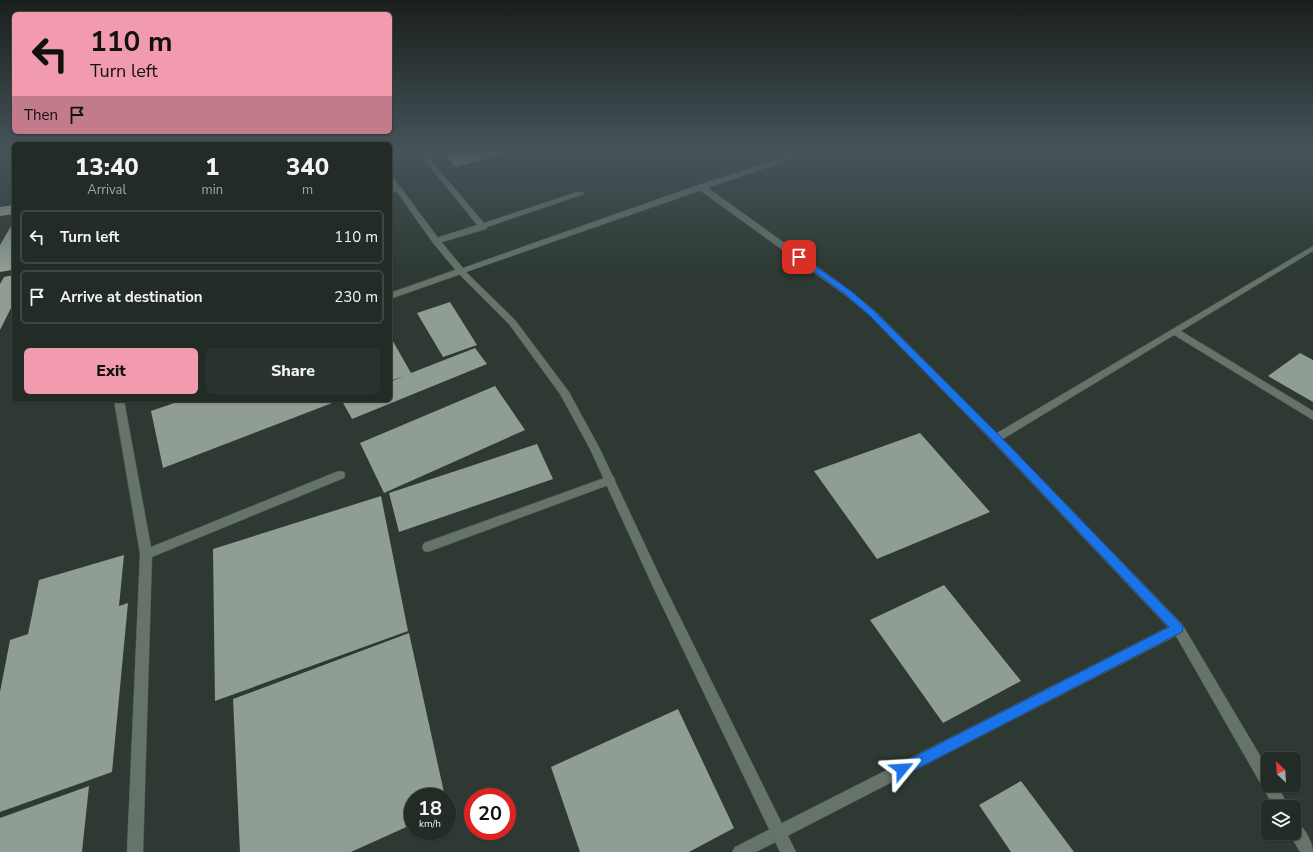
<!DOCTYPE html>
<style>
body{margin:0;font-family:"Nunito Sans",sans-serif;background:#2a332e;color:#f1f3f6;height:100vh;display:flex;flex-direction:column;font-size:15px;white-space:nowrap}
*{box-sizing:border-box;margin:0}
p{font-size:13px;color:#a2a7a7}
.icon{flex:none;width:22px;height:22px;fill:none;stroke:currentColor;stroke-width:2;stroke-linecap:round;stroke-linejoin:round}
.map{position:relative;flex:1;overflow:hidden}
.panel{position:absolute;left:12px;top:142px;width:380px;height:260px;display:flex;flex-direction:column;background:#222b26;border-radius:6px;box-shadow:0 1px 3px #0004,0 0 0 1px #3f4743}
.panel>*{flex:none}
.guide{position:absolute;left:12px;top:12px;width:380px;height:122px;border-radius:6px;box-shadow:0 1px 3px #0004,0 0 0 1px #3f4743;background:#f29aae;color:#111;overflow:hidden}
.needle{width:26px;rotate:335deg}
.fabs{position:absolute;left:1261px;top:752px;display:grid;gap:8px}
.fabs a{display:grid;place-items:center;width:40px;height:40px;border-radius:6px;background:#222b26;box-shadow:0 1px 3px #0004,0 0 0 1px #3f4743;font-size:20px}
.speed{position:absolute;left:404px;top:788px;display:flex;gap:8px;font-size:20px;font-weight:700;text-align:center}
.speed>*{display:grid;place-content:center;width:52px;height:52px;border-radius:50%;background:#222b26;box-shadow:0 1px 3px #0004,0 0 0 1px #3f4743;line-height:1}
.speed small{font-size:10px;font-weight:400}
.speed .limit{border:6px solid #d22;background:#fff;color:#111}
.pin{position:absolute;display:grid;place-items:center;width:34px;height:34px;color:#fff;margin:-17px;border-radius:8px;box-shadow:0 2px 6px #0006}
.me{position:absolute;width:44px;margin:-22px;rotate:63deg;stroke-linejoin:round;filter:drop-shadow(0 0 3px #0008)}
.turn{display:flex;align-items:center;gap:14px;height:84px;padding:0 12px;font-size:18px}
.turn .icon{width:52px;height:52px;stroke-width:2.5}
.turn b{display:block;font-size:28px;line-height:34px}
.then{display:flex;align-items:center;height:38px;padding:0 12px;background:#0003;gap:8px;font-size:15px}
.eta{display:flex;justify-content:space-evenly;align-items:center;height:68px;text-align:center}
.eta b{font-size:24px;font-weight:800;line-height:28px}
.button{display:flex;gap:8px;margin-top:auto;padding:8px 12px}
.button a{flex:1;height:46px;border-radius:6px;background:#f29aae;color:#111;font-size:16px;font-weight:800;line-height:46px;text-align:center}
.button a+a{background:#2a332e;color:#f1f3f6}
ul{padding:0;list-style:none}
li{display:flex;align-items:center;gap:12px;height:54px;margin:0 8px 6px;padding:0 4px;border:2px solid #3f4743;border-radius:6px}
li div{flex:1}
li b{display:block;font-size:15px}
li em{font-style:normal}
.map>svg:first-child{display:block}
</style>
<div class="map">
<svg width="1313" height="852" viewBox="0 0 1313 852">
<rect width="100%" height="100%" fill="#2d3932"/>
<path fill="#8f9d94" d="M443,152H508L456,167Z
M14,205V214L0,216V207Z
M14,221V266L12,270L0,272V245Z
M14,275V302L0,330V284L4,277Z
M450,302L477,345L443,357L417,313Z
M390,336L411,373L475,348L487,364L352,419L342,401L390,400V382L404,376L390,381Z
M1300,353L1313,360V402L1268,376Z
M495,386L525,430L384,493L360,443Z
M183,400H340L163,468L151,411Z
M920,433L990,512L877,559L814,471Z
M537,444L553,479L399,532L389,493Z
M381,496L408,631L215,701L213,549Z
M124,555L119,606L128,603L112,772L0,812V692L10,640L28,634L39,580Z
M944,585L1021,681L943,723L870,620Z
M409,633L445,797H413V824L351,852H240L233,699Z
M678,709L734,828L689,852H580L551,767Z
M1021,781L1074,852H1011L979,805Z
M89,786L82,852H0V818Z"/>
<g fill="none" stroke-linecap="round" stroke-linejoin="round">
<g stroke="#4d5751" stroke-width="1">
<path id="service" d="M418,152H424L484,223L577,192H583L584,194L487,227L486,229L439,243H433V239L477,225Z
M698,185H704L851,291L875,311L997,433L1313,246V251L1181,331L1313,411V420L1174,335L1003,439L1182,624L1268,769V785H1277L1289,807H1274L1176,636L756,852H732L735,847L1168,627L992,441L869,315L845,295L698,189Z
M398,186L402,188L401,190L390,193V189Z
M458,269H464L465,271L464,273L390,299V293Z
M114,400H124L151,547L336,472L340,471L344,472L345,475L344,478L152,557L143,852H127L140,554Z
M610,476L614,477L615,480L614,483L428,552L424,551L422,547L424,543Z
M1294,821C1303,824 1313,842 1313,852H1300L1289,833H1294Z"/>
</g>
<g stroke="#4d5751" stroke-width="1">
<path id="minor" d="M802,152H811L466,272L515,320L569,392L600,449L662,581L796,852H780L654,589L590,449L560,394L509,324L458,273L433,243L390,182V175L392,176L439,239L463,268L698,185Z"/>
</g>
<use href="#service" fill="#65736b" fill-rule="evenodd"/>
<use href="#minor" fill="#65736b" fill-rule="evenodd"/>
</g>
<linearGradient id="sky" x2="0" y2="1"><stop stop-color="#191f1c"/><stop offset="0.56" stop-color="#46545a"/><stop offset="1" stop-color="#46545a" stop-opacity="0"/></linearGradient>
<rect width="1313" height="271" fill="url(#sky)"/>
<path fill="#1a73e8" stroke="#114b97" d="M799,255L851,291L874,311L1000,436L1182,625L1183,628L1182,632L907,774L902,776L898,774L896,769L898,765L1169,627L993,441L869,315L845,294L797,259V256Z"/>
</svg>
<div class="fabs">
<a><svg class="needle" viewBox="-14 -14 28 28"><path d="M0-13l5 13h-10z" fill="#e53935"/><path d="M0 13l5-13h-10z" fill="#a2a7a7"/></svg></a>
<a><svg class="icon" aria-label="layers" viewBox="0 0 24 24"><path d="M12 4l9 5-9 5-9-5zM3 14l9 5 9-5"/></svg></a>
</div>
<div class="speed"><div>18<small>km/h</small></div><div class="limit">20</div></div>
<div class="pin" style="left:799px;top:257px;background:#d93025"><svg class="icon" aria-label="arrive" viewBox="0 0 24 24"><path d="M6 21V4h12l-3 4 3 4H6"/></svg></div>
<svg class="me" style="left:902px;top:769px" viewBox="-20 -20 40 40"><path d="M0-17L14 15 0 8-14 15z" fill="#1a73e8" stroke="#fff" stroke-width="4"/></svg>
<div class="guide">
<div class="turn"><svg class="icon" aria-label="left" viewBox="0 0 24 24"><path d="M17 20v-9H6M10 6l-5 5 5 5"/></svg><div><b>110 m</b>Turn left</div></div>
<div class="then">Then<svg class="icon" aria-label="arrive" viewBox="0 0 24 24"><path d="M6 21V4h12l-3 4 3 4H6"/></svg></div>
</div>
<section class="panel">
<div class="eta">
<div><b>13:40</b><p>Arrival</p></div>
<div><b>1</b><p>min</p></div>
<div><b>340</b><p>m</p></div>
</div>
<ul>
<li><svg class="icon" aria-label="left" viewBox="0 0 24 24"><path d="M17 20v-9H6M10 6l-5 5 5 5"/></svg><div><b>Turn left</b></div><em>110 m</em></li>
<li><svg class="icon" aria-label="arrive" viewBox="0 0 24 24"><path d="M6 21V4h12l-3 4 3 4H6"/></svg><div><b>Arrive at destination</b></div><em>230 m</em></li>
</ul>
<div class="button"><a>Exit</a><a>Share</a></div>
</section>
</div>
